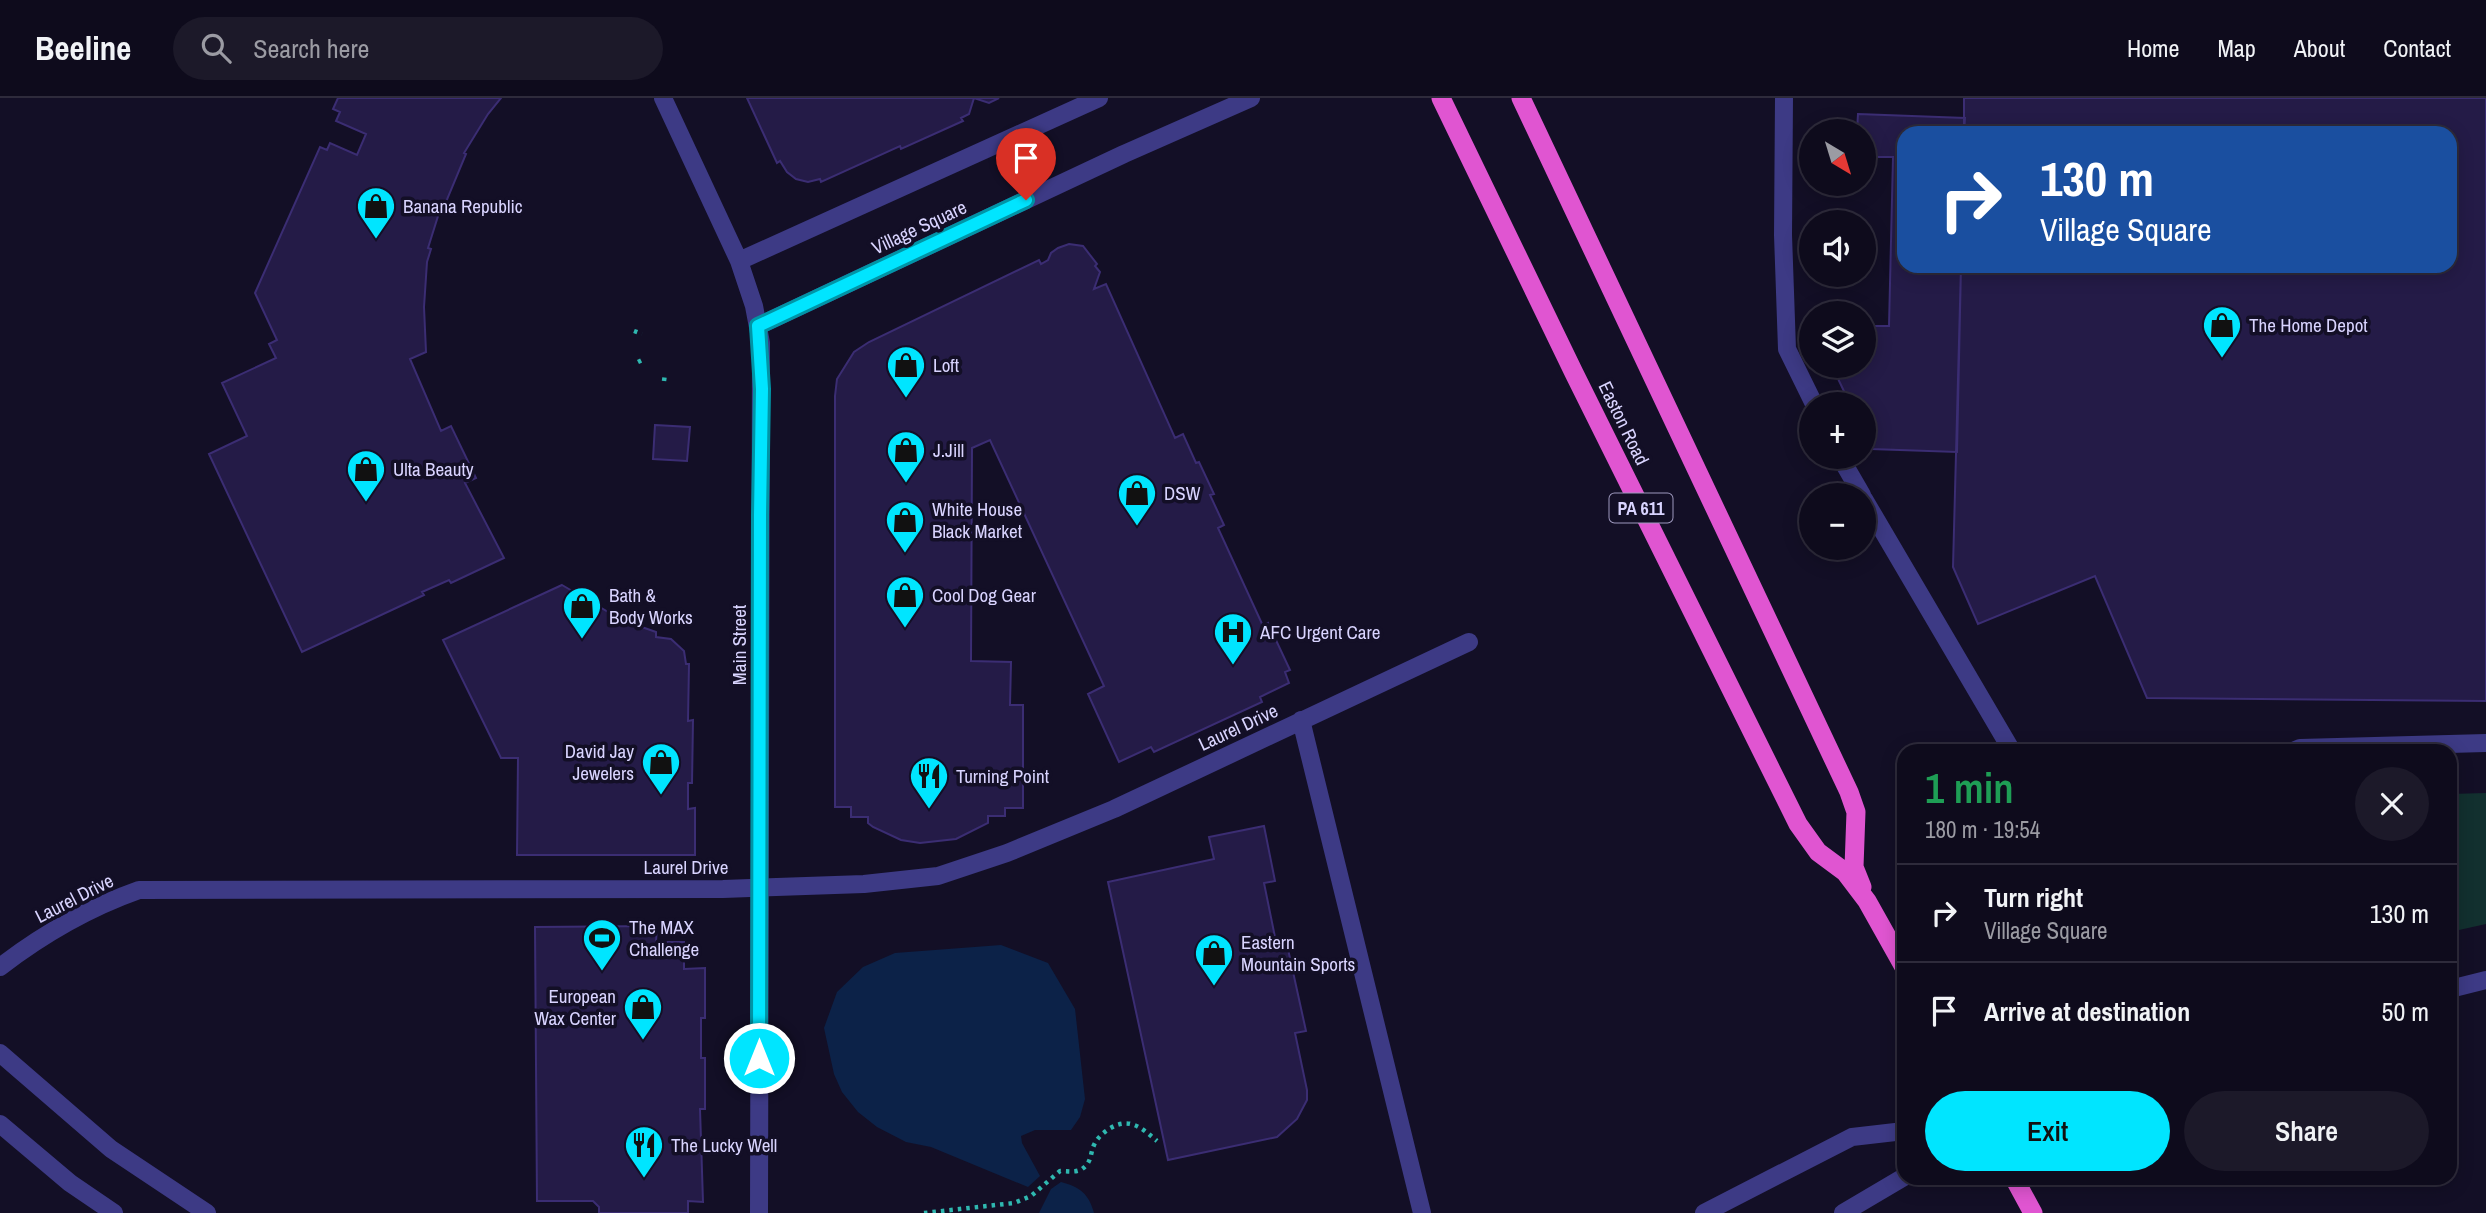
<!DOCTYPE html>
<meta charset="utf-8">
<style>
body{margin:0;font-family:"Archivo Narrow",sans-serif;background:#1c1929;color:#f1f3f6;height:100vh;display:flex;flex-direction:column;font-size:26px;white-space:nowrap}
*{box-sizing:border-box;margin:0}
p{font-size:23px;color:#9b9ba3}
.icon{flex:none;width:38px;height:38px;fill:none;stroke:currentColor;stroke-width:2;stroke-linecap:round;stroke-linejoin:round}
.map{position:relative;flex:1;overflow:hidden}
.sheet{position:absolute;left:1897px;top:646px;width:560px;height:441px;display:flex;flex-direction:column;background:#0e0b1c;border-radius:21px;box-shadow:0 4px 18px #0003,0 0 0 2px #2e2b3b}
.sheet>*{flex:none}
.guide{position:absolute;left:1897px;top:28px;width:560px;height:147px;border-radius:21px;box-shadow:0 4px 18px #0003,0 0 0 2px #2e2b3b;background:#1a4fa0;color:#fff;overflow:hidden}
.needle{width:46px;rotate:142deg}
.controls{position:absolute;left:1799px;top:21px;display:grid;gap:14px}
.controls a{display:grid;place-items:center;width:77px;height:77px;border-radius:50%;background:#0e0b1c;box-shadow:0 4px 18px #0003,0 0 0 2px #2e2b3b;font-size:35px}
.pin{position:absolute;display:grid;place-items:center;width:60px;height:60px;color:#fff;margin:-72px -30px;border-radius:50% 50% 50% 0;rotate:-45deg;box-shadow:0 0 7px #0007}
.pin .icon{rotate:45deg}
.me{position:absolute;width:77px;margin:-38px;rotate:0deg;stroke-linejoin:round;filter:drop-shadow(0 0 5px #0008)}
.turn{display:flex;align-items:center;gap:24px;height:147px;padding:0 28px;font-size:32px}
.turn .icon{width:91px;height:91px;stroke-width:2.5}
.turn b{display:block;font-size:49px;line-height:60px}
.round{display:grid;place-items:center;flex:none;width:74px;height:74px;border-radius:37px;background:#1c1929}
.summary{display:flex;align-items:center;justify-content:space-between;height:119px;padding:0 28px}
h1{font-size:42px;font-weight:600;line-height:52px;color:#1e9e55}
.action{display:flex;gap:14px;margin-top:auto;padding:14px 28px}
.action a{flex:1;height:80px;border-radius:42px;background:#00e5ff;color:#111;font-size:28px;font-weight:600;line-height:80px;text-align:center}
.action a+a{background:#1c1929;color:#f1f3f6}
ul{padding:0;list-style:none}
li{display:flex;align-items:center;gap:21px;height:98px;padding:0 28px;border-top:2px solid #2e2b3b}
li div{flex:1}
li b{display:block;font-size:26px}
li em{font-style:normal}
header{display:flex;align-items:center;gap:42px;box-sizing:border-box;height:98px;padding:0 35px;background:#0e0b1c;border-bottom:2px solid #2e2b3b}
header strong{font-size:33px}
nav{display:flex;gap:38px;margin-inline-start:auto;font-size:24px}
.search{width:490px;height:63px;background:#1c1929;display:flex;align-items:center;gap:18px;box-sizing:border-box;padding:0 24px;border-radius:38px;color:#9b9ba3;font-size:26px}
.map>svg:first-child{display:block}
</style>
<header>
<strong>Beeline</strong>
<div class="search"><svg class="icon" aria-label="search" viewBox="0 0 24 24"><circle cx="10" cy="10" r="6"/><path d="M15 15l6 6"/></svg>Search here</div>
<nav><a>Home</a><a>Map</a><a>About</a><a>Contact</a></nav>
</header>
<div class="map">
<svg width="2486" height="1115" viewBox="0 0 2486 1115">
<rect width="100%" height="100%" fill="#130f26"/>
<path fill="#12302f" d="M2486,695V826L2450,834V696Z"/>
<path fill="#0c2248" d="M1001,847L1048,865L1075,911L1085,1001L1080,1019L1071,1032H1035L1021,1038L1022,1045L1040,1078L1028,1089L931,1049L906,1044L877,1029L858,1014L842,994L834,976L824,930L837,894L863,869L895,855Z
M1061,1084C1080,1089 1089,1096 1094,1115H1039L1051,1091Z"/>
<path fill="#241b47" stroke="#3b2d73" stroke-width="2" d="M338,0H501L488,16L464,55L466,56L441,116L439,115L428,150L431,151L427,164L424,209L426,254L410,261L441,333L451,328L476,380L465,385L504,460L451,485L449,482L422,494L424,497L302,554L209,356L247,338L222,285L276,260L269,246L277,242L255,195L320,49L327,52L330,45L357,57L366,36L336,23L340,14L333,11Z
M747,0H999L989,5L974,0L969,16L961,20L963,23L901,51L900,48L821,84L820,81L808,84L796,81L787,74L780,63L777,65Z
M1964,0H2486V603L2147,600L2095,478L1978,526L1953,469L1961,168H2450V35H1964Z
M1858,16L1965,20L1964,35H1904V168H1961L1957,354L1871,351L1864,336V306H1850L1832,268H1864V228H1889L1893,59H1864V33H1857Z
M1069,146L1083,148L1097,166L1095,168L1100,174L1094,191L1106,186L1175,340L1183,336L1196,365L1199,364L1214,396L1210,397L1224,427L1218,430L1263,528L1268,525L1290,572L1285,574L1289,585L1260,599L1262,604L1154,654L1151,649L1119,664L1088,596L1104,588L990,342L972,350L971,563L1011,564L1010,607H1023V710H1005V718H988V725L956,741L920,745L901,742L873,729L868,725V719H851V709H835V298L837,281L854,254L869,244L1039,162L1041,166L1048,162L1051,155L1058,150Z
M655,327L690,329L687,363L653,361Z
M562,487L622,522L656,534V539L671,541L684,553L686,566H689L688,623L693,622L692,685H688V711L695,710V757H517L518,660H501L443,542Z
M1264,728L1275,783L1264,785L1276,844L1286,842L1306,933L1295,935L1307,992V1002L1297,1021L1277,1039L1168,1062L1108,784L1214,761L1209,739Z
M657,828L656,844H684V871L705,870V920H701V960H705V1011H700L703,1104L688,1103V1115H599V1109L593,1103H537L535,829Z"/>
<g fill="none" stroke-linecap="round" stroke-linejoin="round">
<path stroke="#2fb8b0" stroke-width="4.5" stroke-dasharray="3.5 5" stroke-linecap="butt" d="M634,233L642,236
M638,264L644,261
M664,283L665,276
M924,1115L1014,1105L1031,1098L1060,1073C1068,1073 1075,1075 1082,1071C1092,1064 1090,1056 1094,1047C1097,1040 1103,1035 1109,1031C1129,1018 1142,1030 1157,1043"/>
<path stroke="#3d3a85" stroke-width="18" d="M1784,0L1783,137L1787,251L1814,306
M1840,359L1862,397
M1864,401L2012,653
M1301,622L1422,1115
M2293,653L2300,650L2486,645
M0,869C43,836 88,810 139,792L723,791L864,786L938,778L1007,755L1114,711L1469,544"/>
<path stroke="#3d3a85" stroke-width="18" d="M663,0L739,163L754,208L761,245L759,1115
M739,163L1099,0
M758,228L1124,56L1251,0
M2450,891L2486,882
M0,955L111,1051L207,1115
M0,1026L70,1085L114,1115
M1704,1115L1852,1039L1904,1033
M1843,1115L1904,1079"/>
<path stroke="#e055d1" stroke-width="19" d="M1441,0L1574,275L1798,726L1818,754L1845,774L1867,803L1904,869
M1521,0L1849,694L1856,714L1854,769L1862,789
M2014,1080L2033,1115"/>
</g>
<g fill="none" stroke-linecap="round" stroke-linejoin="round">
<g stroke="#0095a6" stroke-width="18">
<path id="route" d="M759,960L760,417L762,291L758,228L1026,102"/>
</g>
<use href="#route" stroke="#00e5ff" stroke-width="12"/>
</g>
<defs>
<g id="shop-pin" transform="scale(2.0125)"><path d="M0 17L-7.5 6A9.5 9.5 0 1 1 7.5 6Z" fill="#00e5ff" stroke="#130f26"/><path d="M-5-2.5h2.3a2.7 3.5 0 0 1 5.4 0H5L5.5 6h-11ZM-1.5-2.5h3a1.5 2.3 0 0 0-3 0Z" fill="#111"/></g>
<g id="hospital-pin" transform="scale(2.0125)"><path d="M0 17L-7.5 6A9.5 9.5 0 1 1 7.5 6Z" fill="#00e5ff" stroke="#130f26"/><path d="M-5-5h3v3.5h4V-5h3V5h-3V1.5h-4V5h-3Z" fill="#111"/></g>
<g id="restaurant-pin" transform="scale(2.0125)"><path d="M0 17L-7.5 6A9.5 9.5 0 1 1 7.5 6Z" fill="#00e5ff" stroke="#130f26"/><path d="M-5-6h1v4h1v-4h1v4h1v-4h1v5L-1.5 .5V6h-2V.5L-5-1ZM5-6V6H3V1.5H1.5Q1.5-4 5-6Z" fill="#111"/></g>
<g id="stadium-pin" transform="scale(2.0125)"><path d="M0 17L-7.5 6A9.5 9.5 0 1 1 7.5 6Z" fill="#00e5ff" stroke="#130f26"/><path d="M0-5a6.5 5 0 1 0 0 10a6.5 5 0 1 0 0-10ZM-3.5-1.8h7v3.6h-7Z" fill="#111"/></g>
</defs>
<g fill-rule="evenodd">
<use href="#shop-pin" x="376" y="108"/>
<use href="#shop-pin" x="2222" y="227"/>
<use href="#shop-pin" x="906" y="267"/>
<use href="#shop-pin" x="906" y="352"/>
<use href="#shop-pin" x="366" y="371"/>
<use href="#shop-pin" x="1137" y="395"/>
<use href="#shop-pin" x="905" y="422"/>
<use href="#shop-pin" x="905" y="497"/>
<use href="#shop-pin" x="582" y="508"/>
<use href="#hospital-pin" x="1233" y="534"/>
<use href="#shop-pin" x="661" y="664"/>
<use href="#restaurant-pin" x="929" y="678"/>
<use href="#stadium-pin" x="602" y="840"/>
<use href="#shop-pin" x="1214" y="855"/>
<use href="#shop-pin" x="643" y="909"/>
<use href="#restaurant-pin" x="644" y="1047"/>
</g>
<g text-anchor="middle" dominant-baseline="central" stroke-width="7" stroke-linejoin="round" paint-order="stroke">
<rect fill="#130f26" stroke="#9e99be" stroke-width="2" x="1609.5" y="395.5" width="63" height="29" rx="5"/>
<g font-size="18" font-weight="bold" fill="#d9d4ff">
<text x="1641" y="410">PA 611</text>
</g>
<g font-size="19" fill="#d9d4ff" stroke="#130f26" text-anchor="start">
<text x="403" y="108">Banana Republic</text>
<text x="2249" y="227">The Home Depot</text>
<text x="933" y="267">Loft</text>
<text x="933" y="352">J.Jill</text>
<text x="393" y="371">Ulta Beauty</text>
<text x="1164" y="395">DSW</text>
<text x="932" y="411">White House<tspan x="932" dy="22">Black Market</tspan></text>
<text x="609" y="497">Bath &amp;<tspan x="609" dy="22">Body Works</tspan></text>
<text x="932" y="497">Cool Dog Gear</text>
<text x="1260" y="534">AFC Urgent Care</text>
<text x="634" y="653" text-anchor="end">David Jay<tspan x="634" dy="22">Jewelers</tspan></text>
<text x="956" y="678">Turning Point</text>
<text x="629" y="829">The MAX<tspan x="629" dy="22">Challenge</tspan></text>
<text x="1241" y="844">Eastern<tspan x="1241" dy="22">Mountain Sports</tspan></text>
<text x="616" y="898" text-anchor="end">European<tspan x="616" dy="22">Wax Center</tspan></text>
<text x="671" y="1047">The Lucky Well</text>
</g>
<g font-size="19" fill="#d9d4ff" stroke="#130f26">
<text transform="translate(919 129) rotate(-25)">Village Square</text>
<text transform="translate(1624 325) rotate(64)">Easton Road</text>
<text transform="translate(739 547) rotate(-90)">Main Street</text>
<text transform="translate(1238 629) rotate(-25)">Laurel Drive</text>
<text x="686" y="769">Laurel Drive</text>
<text transform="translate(74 800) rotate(-27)">Laurel Drive</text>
</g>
</g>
</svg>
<div class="controls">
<a><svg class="needle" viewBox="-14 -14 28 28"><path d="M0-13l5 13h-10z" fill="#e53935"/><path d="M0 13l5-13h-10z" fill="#9b9ba3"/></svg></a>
<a><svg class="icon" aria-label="sound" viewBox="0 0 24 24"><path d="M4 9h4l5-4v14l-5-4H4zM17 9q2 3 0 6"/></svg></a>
<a><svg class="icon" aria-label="layers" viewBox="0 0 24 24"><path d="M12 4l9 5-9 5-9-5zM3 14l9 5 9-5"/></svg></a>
<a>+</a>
<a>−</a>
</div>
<div class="pin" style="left:1026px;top:102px;background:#d93025"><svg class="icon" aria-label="arrive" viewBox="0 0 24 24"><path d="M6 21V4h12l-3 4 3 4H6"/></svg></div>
<svg class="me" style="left:759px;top:960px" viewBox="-20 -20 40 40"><circle r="17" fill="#00e5ff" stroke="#fff" stroke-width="3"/><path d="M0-11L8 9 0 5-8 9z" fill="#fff"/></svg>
<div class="guide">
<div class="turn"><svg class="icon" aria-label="right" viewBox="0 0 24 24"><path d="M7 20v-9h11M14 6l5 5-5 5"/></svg><div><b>130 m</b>Village Square</div></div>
</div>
<section class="sheet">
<div class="summary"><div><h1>1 min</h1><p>180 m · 19:54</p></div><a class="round"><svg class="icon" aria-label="close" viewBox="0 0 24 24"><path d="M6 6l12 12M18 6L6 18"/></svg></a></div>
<ul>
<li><svg class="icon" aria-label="right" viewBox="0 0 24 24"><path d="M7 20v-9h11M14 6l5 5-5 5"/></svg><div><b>Turn right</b><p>Village Square</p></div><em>130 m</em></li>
<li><svg class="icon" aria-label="arrive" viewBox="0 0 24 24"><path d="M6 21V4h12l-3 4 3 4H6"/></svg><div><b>Arrive at destination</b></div><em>50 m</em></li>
</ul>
<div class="action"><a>Exit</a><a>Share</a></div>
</section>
</div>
